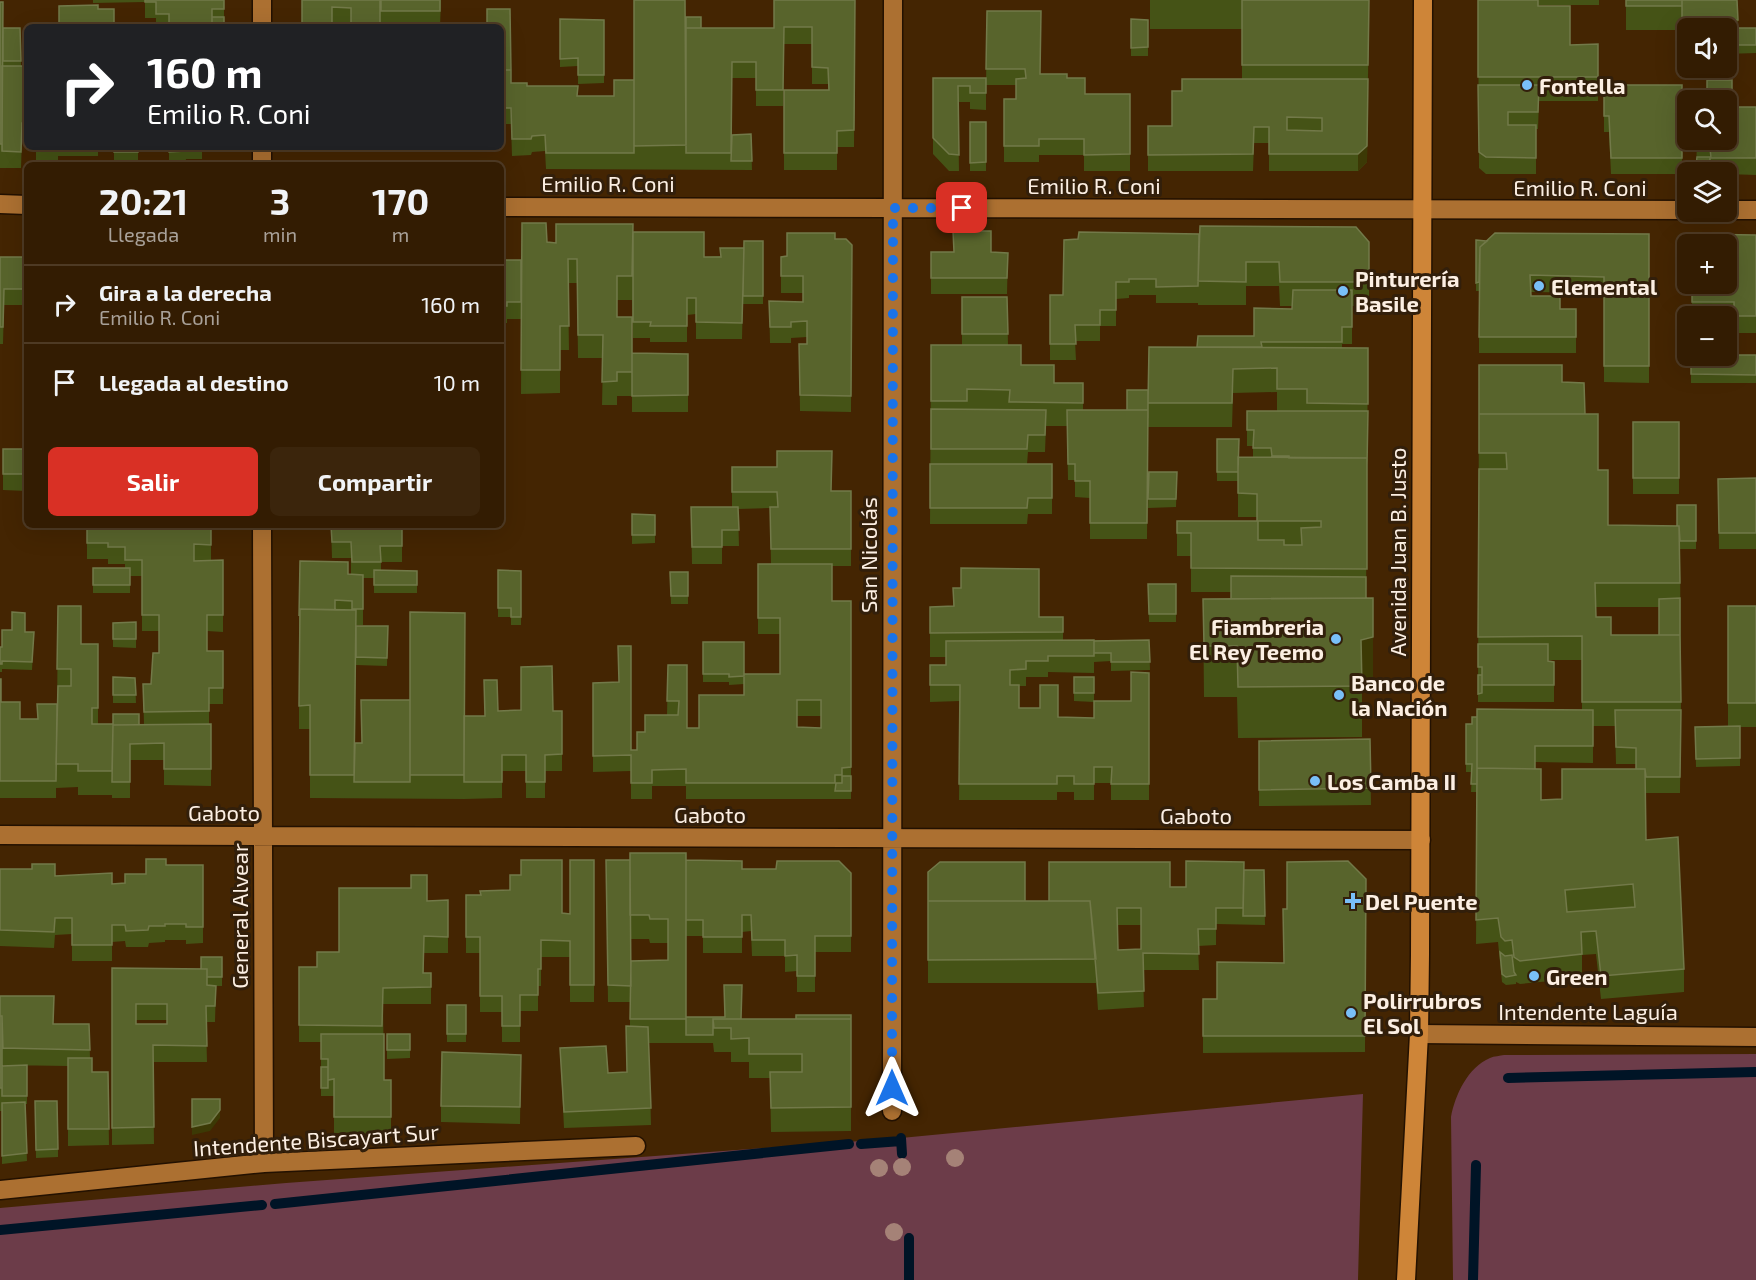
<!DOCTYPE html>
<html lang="es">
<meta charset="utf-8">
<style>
body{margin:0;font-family:"Exo 2",sans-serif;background:#3b250c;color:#f1f3f6;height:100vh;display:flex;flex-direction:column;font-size:22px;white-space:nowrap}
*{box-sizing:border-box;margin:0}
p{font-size:20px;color:#a9a199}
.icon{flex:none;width:33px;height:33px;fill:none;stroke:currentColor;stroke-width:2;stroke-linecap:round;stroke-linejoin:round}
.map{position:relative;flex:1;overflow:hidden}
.drawer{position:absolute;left:24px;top:162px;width:480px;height:366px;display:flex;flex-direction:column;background:#331c02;border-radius:9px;box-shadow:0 6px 24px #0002,0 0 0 2px #4e3a24}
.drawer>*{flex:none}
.top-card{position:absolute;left:24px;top:24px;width:480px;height:126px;border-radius:9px;box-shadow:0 6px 24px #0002,0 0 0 2px #4e3a24;background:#202124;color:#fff;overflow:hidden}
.fabs{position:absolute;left:1677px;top:18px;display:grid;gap:12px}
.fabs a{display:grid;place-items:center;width:60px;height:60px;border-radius:9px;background:#331c02;box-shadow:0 6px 24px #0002,0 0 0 2px #4e3a24;font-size:30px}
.pin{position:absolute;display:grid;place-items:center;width:51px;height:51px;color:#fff;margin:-26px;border-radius:12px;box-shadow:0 3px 9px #0006}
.me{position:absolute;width:66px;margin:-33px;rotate:0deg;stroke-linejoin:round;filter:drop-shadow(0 0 4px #0008)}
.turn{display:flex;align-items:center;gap:21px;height:126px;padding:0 24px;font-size:27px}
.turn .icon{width:78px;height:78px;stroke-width:2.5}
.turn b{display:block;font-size:42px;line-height:51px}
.eta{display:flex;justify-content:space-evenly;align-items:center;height:102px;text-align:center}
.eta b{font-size:36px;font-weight:700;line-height:42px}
.button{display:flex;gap:12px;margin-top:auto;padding:12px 24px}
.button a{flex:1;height:69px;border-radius:9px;background:#d93025;color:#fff;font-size:24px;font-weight:700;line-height:69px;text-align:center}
.button a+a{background:#3b250c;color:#f1f3f6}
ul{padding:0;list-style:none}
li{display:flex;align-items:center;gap:18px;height:78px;padding:0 24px;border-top:2px solid #4e3a24}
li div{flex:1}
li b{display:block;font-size:22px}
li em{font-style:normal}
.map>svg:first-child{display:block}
</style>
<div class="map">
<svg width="1756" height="1280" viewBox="0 0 1756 1280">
<rect width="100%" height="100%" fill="#442502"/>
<path fill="#6c3c49" d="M1756,1054V1280H1453L1451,1117C1455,1095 1468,1067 1490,1058C1494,1056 1500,1056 1504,1055Z
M1363,1094L1358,1280H0V1208L286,1183L901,1138Z"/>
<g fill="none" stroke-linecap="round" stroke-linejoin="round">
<path stroke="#001426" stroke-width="10" d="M1508,1078L1755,1072
M901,1138L902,1154
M861,1144L901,1141
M275,1204L849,1144
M0,1230L262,1205
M909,1238V1280
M1473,1280L1476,1165"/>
<g stroke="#231101" stroke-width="21">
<path id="minor" d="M262,27V0
M262,165V147
M0,204L27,205
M501,207L1688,210
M1726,210H1756
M262,525L264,1163
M0,835L1421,840
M1419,1034L1756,1037
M892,1111L893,0
M0,1190L264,1163L636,1146"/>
</g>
<g stroke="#231101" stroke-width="21">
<path id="major" d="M1406,1280L1419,1034L1420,955L1423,0"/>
</g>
<use href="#minor" stroke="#ac7031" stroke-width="18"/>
<use href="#major" stroke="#ce8538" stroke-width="18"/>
</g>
<g fill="#a58277">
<circle cx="955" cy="1158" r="9"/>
<circle cx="902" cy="1167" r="9"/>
<circle cx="879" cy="1168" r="9"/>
<circle cx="894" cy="1232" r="9"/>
</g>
<path fill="#455316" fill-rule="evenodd" d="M93,0H224V27H156V18H145V2L93,3Z
M302,0H441L440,27H302Z
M855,0L854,147H837V170H784V90H828V84H812V44H784L783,106H756V78H732L731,152L751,134L752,170L546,169L545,151L532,152L531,155L512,156L511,124H501V27L511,83L577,96H614L634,80L686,28H774Z
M1150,0H1369L1367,162L1358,171H1269V143H1254L1253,171H1148V126H1172L1182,91L1242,79V29H1150Z
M1478,0H1599V5H1538L1570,45L1598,44V101H1539L1538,129H1536V174H1486L1479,168Z
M1626,0H1682V30H1626Z
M1682,0H1737L1738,28H1756V57V53L1726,54V28H1688V36H1682Z
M0,2L3,28L21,61V66H27V139H22L21,168H0Z
M987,11L1040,74L1067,78L1085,94H1130V171H1084V155H1039V162H1004V99H1016V85H986Z
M560,19L604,20V83L578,84V66L560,67Z
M1131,19L1148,20V56H1131Z
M933,78H986V110L970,109V102H958L959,171H949L933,154Z
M1604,85H1682V174H1611L1609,132H1604Z
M1732,107H1756V175L1726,174V172H1711L1710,165V172H1696L1697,140Z
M970,122H986V171H970Z
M36,147H98V156H58V162H36Z
M114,147H138V165H114Z
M169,147H223V150H202V159H186L185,165H169Z
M320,147H439L438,152H379V150H320Z
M522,223L547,242L556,243L633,232L704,257L720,256L763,241V304H743V297L742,339H696V314L687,315V342H650V338H633L632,300H617V317L632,353L688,354V412H632V359V396H617V405H602L603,358H578L577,283H568L569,350H560V393L521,394Z
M1649,234V383L1604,382V293L1531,292V296L1560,309H1576V353H1479V291H1476V283L1487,241Z
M1756,235V333H1734V318H1726V316H1692V284Z
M27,237V305H4L3,344H0V257H24Z
M835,239L852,245L851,412L800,411L799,344H807V337L791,338V343H770L769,301L803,302V293H781V257L787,256Z
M1369,242V306H1352V344H1342V348H1368L1366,598L1373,688L1362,691V737L1238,738L1237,697H1204L1203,599H1231V592H1191V556H1177V521H1257V517H1238V481H1217V439L1239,457H1253V446H1247V411H1277V392L1233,393L1232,427H1148L1147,539H1090V498L1075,497V480H1068L1067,426H1046L1045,452H1028L1027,464H1052V514H1028L1027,524H930L931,345H962V297H1007L1008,345L1021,365L1054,383H1083V410H1127L1148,390L1197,347L1254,336L1292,309V306H1280L1279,286H1246V305H1198V290V303H1156V295H1129V298L1116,299V326H1100V341H1075L1076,360H1050V295H1063L1064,255Z
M931,252L1008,253L1007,294H931Z
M501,260H521V319H507V323H501Z
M1756,355V383H1691V356Z
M1479,365L1562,382L1585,414L1598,470L1608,525L1677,526L1696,505V549H1680L1681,702L1680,793H1646V840L1684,969V992L1601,999L1596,954L1582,955V978L1520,984L1516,982V984L1506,985L1502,982L1498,942L1476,944L1477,792H1471L1472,772H1466V724H1472L1582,710V660H1548V661L1554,662V702H1478ZM1596,607H1659V635H1611L1596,617ZM1593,726H1615L1616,764H1636V769L1562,799L1541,800L1535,769V762L1593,763Z
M1633,422H1679V494H1633Z
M3,449H27V491L3,490Z
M732,467L831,491H851V566H832V601H851V799H686V786H652V799H631V771L593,772V683L618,682L631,750H637L645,732L667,715L668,665L687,728H699L744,695V684L729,685V682H703V642L744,674H780V634H758V564H771L770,508L738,509L739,546H722V564H692L691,507H732ZM797,716H821V728L797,727Z
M1149,472H1177L1176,507L1148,508Z
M1756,478V549H1719L1718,479Z
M632,514L655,515V543L632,544Z
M211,525V560H223V632L207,631V651H223V704H209V724H211V786L164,785V760H130V798H112V795H78V787L56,788V798H0V679L1,702L20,719H37L57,713L58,606L81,644H98V724L144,725L143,684H151L159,653V631H142V576H130V593H93V568H125V564H108V559H87V526Z
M331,525H402V562H381V570L417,571V593H374V578H363V625H356L355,743H361L464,716H485L498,711H562V771H545V798H526V771H502V798L464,799V797V799L310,798V729H299V616L348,574H351V558H332Z
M498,570L521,571V625H511V617H498Z
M670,572H688V604H671Z
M1148,584H1176V622H1149Z
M953,588L1039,617H1063V640H1149L1150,670L1111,671V661L1094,662V673L1048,672V677H1026V686H1019V708L1058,717L1094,718L1131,701L1149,673V800H1111V783H1094V800H1074V792H1057V800H959L960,701L930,702V665H946V657H930V607L953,606Z
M1728,606H1756V727H1740V766L1696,767L1695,727L1728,726Z
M136,622V648L113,647V623Z
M356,626H388L387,666L356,665Z
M25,632H34L32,670L2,669V672H0V647H2Z
M113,677L135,678L136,703H113Z
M1074,677H1094V702L1074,701Z
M1370,739L1371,805L1259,806V741Z
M594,860V1002H570V957H541V986H538V1011H520V1042H502V1012H480V953H466V895L562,913L570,914Z
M606,860H686L742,869L851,873V952H815V992H797V971L785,972V956H752L751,931L742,932V953H703V936H686V1017L741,1019H796L851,1015V1131L771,1132L770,1078H749V1062H731V1052H714L713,1043H649L651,1125L564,1128L560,1048L608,1073L627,1072L626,1026L630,1027V1002H608ZM630,939H649L650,943H668V960L630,980Z
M166,865H203V943L186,944V940H165V942L149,943L148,947H126L125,941L112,942V961H72V934L55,935L54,948L0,946V869L112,884L125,883Z
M1244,870H1264L1265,925L1216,924V945L1198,946L1199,970H1143L1144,1007L1098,1010L1096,981V983H928V872L1025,901H1049L1170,887H1186ZM1118,925H1141V949L1118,950Z
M1366,879L1365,1052L1203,1053V999H1217L1284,963L1287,909Z
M448,900V953H424V973H431V1004H383L384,1080H391V1134L334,1133V1096H321V1042H299V967H317L339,952L427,901Z
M222,957V986H216L215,1022H206L207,1062H153L154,1144L112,1145V968L201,969ZM136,1020H167V1024H136Z
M0,996L53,1024H89L90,1058L92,1072H108L109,1145L68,1146V1066L3,1065L2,1066L27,1065V1104H25L27,1161L2,1164V1111H0Z
M447,1005H466V1042H447Z
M387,1034H410V1058L387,1059Z
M521,1055L520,1124L441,1122V1106Z
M35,1101L58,1149V1157L36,1158Z"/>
<path fill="#3c3905" d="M1369,0L1367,162L1358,171V154L1367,146Z
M1373,637V688L1362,691L1361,640Z
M220,1110V1118L210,1131L192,1135V1127Z"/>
<path fill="#58642c" stroke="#727949" stroke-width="1.5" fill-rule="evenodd" d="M145,0H224V9H212V27H169V14H156V2H145Z
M302,0H380V27H351V8L332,7V27H302Z
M381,0H440V11H381Z
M634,0H685L686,145L634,146Z
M774,0H855L854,130L837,131V153H784V90H829L828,68L812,67V27H784L783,90H756V62H732L731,153H686V28H774Z
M1242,0H1369L1368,65H1242Z
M1478,0H1538V6H1570V45L1598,44V77H1478Z
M1626,0H1682V6H1626Z
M1682,0H1737L1738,20H1682Z
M0,2H3L2,144H0Z
M98,5V9H114V27H59V6Z
M487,9H510L511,70H501V27H487Z
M987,11H1041L1040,74H1067V78H1085V94H1130V154L1084,155V139H1039V146H1004V99H1016V79L1026,78L1025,69H986Z
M212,17H224V27H212Z
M686,17H701V28H686Z
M560,19L604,20V75H578V58L560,59Z
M1131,19L1148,20V47L1131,48Z
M415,25V27H380V26Z
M3,28H20L21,61H3Z
M1719,28H1756V45H1726V28Z
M2,66H27V123H22L21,152L2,151Z
M501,70H511V83H527V86H578L577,96H614V80H634V153H546L545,135L532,136L531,139H512L511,108H501Z
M933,78H986V93H970V86H958L959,155L949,154L933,138Z
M1182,79H1368L1367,146L1358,154H1269V127H1254L1253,154L1148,155V126H1172V91H1182ZM1287,117L1322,118V131L1287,130Z
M1707,80H1732V107H1756V158H1711L1710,148L1697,149V140H1726V100H1707Z
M1478,85H1539L1538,112H1508V125H1536V158L1486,157L1479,152Z
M1604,85H1682V158H1611L1609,116H1604Z
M970,122H986V162L970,163Z
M751,134L752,161H731L732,135Z
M114,147H138V152H114Z
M169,147H185V151L169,152Z
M1697,157H1710V166H1696Z
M522,223H546L547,242L556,243V224H633L632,276H617V317H632V372H617V381L602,382L603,335H578L577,259H568L569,326H560V370H521Z
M1200,226L1356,227L1369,242V282H1280L1279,262H1246V282L1198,281Z
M953,231H991V252L1008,253L1007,278H931V252H954Z
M633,232H704V257H721L720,248H744L742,323L696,322V298H687V326H650L651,322H633Z
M1079,232L1199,234L1198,286L1156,287V279H1129V282H1116V310H1100V325H1075L1076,344H1050V295H1063L1064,240L1078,239Z
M787,233H835V239H846L852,245L851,396L800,395L799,344H807V321L791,322V327H770L769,301L803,302V276H781V257L787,256Z
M1495,233L1649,234V366H1604V277L1530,275L1531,296H1560V309H1576V337H1479L1480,247Z
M1692,234L1756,235V316H1734V302H1692V284H1726V244H1692Z
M24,237H27V289H4L3,327H0V257H24Z
M1476,240L1487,241L1480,247L1479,282L1476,283Z
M744,241H763V296H743Z
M501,260H521V302H507V306H501Z
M1293,290H1352V327H1342V342H1261L1262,347H1197L1198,336H1254V308L1292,309Z
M962,297H1007L1008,334H962Z
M931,345H1021V365H1054V383H1083V403L1009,402L1010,390L967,389V401H931Z
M1149,347L1368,348V404L1307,403V389H1277V368L1233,369L1232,403H1148Z
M632,353L688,354V395L632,396Z
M1726,355H1756V375L1691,374V356H1726Z
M1479,365H1562V382L1584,383L1585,414H1479Z
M1127,390H1148V418V410H1127Z
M931,409L1046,410L1045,435H1028L1027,449H931Z
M1067,410H1148L1147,523H1090V481H1075V464H1068Z
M1247,411H1368L1367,465V458H1289V456H1272L1271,448H1253L1254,430H1247Z
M1479,414H1598V470H1608V525L1679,526L1680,583H1595L1596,617H1611V635H1680L1681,702H1582V636L1478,637L1479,469H1507L1506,453H1479Z
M1633,422H1679V478H1633Z
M1217,439H1239L1238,472H1217Z
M3,449H27V474H3Z
M777,451H832L831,491H851V549H771L770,507H778L777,492H732V467H777Z
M1238,457L1367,458V569L1191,568V533H1177V521H1258V540H1284V545H1302L1301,528L1321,527V521H1257V494L1238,493Z
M930,464H1052V498H1028L1027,508H930Z
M1149,472H1177L1176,499H1148Z
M1756,478V533H1719L1718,479Z
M1677,505H1696V541H1680L1679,526H1677Z
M691,507H738L739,530H722V547H692Z
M632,514L655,515V535H632Z
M99,525H211V545L194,544V561L223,560V615H207V651H223V688H209V711L144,712L143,684H151L153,653H159V615H142V560H125V547H108V543H87V526Z
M331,525H402V546H380L381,562H352L351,542H332Z
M300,561L348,562V574L363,575V609H352V601L335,600V610L300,609L299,616Z
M758,564H832V601H851V767L842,768V775H835V783H686V769L652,770V783H631V755L593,756V683L619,682L618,646H631V750H637V732H645V715H678L679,701H667L668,665H687V728H699V695H744V674H780V618H758ZM797,700H821V728L797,727Z
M93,568H130V585H93Z
M961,568L1039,569V617H1063V632L930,633V607L954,606L953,588H961Z
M374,570L417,571V585H374Z
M498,570L521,571V617H511V608H498Z
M670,572H688V596H671Z
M1231,576L1366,577V598L1231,599Z
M1148,584H1176V614H1149Z
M1373,598V637L1361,640L1362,686L1238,687L1237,646H1204L1203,599Z
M1680,598V635H1659V599Z
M58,606H81V644H98V708H92V724H113L112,771H78V764H56L58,686H71V669H57Z
M1728,606H1756V703H1728Z
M300,609L356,610L354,775H310V705L299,706Z
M12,612L25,613V632H34L32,662L2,661V664H0V647H2V630H12Z
M410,612L465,613L464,775H410Z
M136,622V639H113V623Z
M356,626H388L387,658L356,657Z
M1094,640V656H1048V661H1026V669L1010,670V685H1019V708H1040V685H1058V717L1094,718V701H1131V672L1149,673V784H1111L1112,767H1094V784H1074V776H1057V784H959L960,685H930V665H946V641Z
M1149,640L1150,662H1111V653H1094V641Z
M703,642H744V676L729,677V674H703Z
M1478,644H1548V661L1554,662V685H1482V667H1478Z
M552,666L553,711H562V754L545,755V782H526V755H502V782H464V716H485L484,680H497L498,711L521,710V667Z
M1478,675H1482V693L1478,694Z
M113,677L135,678L136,695H113Z
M1074,677H1094V693H1074Z
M0,679H1V702H20V719H38L37,704H57L56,781H0Z
M361,700H410V782H354L355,743H362Z
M1477,709L1593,710V746H1535V769L1477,768Z
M1615,710H1681L1680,777H1646L1645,769H1636V748L1616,747Z
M113,714H139V725H113Z
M1472,717H1477V784H1471L1472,764H1466V724H1472Z
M211,724V769H164V743L130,744V782H112L113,725Z
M1740,726V758L1696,759L1695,727Z
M1370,739L1371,788L1259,790V741Z
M1477,768L1541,769V800L1562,799V769H1645L1646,840L1678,837L1684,969L1601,976L1596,931L1581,932L1582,954L1520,961L1514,957L1512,940L1505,941L1501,937L1498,918L1476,920ZM1633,884L1635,907L1567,912L1565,890Z
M842,776H851V791H835L836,783H842Z
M630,853H686V1019H630L631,961L668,960V919H650L649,915H630Z
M146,859H166V865H203V927H186V924H165V926H149L148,930L126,931L125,925H112V945H72V918H55L54,932L0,930V869H32V864H55V876L112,873V884L125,883V874H146Z
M521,860H562V913L570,914V860H594V985H570V941L541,940V969H538V995H520V1026H502V996H480V937H466V895H481L480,891L510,890V875H521Z
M606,860H630L631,986L608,985Z
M686,860L742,861V869H776L777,861H839L851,873V936H815V976H797V955L785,956V940H752L751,915H742V937H703V920H686Z
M1186,861L1244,862L1243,908H1216V929H1198L1199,954L1143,953L1144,991L1098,993L1090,901H1049V862H1170V887H1186ZM1117,908H1141V949L1118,950Z
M1348,861L1366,879L1365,1036H1203V999H1217V962L1284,963L1283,909H1287V862Z
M940,862H1025V901H928V908V872Z
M1244,870H1264L1265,916H1243Z
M411,875H427V901L448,900V937L424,936L423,973H431V987L383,988L382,1026L299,1025V967H317V952H339V888H411Z
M928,901H1090L1096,959L928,960Z
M1500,952L1505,956L1512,955L1514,972L1516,975L1506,977L1502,974Z
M201,957H222V977H207V969H201Z
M112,968L207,969V985L216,986L215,1006H206L207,1046L153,1045L154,1127L112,1128ZM136,1004H167V1024H136Z
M724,985H742L741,1019H713V1035H686V1017H725Z
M0,996H54L53,1024H89L90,1050L3,1048L2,1016H0Z
M447,1005H466V1034H447Z
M796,1015H851V1035V1019H796Z
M0,1016H2V1088H0Z
M713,1019H851V1107L771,1108L770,1072H802V1054H749V1038L731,1039V1028H714Z
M626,1026L648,1027L651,1108L564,1112L560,1048L606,1046L608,1073L627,1072Z
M321,1034H384V1080H391V1117H334V1079L328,1080V1059H321Z
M387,1034H410V1050H387Z
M442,1052L521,1055L520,1107L441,1106Z
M68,1058H92V1072H108L109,1129H68Z
M27,1065V1096H2V1066Z
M321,1067H328V1088H321Z
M192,1099H220V1110L210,1123L192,1127Z
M35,1101H57L58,1149L36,1150Z
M25,1102L27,1153L2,1156V1103Z"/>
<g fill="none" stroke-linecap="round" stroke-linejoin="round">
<path stroke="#1a73e8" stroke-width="10" stroke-dasharray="0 18" d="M892,1088L893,208H962"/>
</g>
<g fill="#79bff8" stroke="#321f0b" stroke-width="2">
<circle cx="1527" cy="85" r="6"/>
<circle cx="1539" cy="286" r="6"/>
<circle cx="1343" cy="291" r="6"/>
<circle cx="1336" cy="639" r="6"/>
<circle cx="1339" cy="695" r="6"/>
<circle cx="1315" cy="781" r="6"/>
<path d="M1350 892h6v6h6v6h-6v6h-6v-6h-6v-6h6z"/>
<circle cx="1534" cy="976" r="6"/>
<circle cx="1351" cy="1013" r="6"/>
</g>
<g text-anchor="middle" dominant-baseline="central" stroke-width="6" stroke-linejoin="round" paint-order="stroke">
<g font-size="22" font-weight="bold" fill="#fcefe3" stroke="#321f0b" text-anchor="start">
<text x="1539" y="85">Fontella</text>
<text x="1355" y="278">Pinturería<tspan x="1355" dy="25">Basile</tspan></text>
<text x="1551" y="286">Elemental</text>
<text x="1324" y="626" text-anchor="end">Fiambreria<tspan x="1324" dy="25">El Rey Teemo</tspan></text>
<text x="1351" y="682">Banco de<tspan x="1351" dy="25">la Nación</tspan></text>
<text x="1327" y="781">Los Camba II</text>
<text x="1365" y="901">Del Puente</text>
<text x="1546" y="976">Green</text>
<text x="1363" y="1000">Polirrubros<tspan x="1363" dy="25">El Sol</tspan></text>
</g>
<g font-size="22" fill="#fcefe3" stroke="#321f0b">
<text x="608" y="183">Emilio R. Coni</text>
<text x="1094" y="185">Emilio R. Coni</text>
<text x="1580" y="187">Emilio R. Coni</text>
<text transform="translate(1397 552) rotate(-90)">Avenida Juan B. Justo</text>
<text transform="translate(868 555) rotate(-90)">San Nicolás</text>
<text x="224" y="812">Gaboto</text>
<text x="710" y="814">Gaboto</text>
<text x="1196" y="815">Gaboto</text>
<text transform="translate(239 916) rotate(-90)">General Alvear</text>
<text x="1588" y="1011">Intendente Laguía</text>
<text transform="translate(316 1139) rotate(-4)">Intendente Biscayart Sur</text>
</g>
</g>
</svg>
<div class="fabs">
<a><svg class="icon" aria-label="sound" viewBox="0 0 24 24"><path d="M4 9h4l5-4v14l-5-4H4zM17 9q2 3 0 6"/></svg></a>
<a><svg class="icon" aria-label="search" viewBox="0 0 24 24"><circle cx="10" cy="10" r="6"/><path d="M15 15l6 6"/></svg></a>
<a><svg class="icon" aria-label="layers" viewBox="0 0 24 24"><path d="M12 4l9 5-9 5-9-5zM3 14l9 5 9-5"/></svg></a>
<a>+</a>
<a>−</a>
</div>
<div class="pin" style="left:962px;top:208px;background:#d93025"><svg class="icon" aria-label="arrive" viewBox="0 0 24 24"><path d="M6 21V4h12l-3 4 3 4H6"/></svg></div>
<svg class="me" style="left:892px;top:1088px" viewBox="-20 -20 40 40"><path d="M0-17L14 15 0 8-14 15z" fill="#1a73e8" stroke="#fff" stroke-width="4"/></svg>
<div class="top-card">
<div class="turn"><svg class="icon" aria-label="right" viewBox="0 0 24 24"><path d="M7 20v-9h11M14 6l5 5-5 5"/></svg><div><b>160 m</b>Emilio R. Coni</div></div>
</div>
<section class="drawer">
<div class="eta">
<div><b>20:21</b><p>Llegada</p></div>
<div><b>3</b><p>min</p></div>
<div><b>170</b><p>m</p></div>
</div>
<ul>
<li><svg class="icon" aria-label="right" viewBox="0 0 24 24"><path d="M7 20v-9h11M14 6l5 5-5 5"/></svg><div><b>Gira a la derecha</b><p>Emilio R. Coni</p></div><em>160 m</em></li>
<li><svg class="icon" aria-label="arrive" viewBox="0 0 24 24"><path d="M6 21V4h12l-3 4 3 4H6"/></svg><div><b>Llegada al destino</b></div><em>10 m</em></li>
</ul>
<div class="button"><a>Salir</a><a>Compartir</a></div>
</section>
</div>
